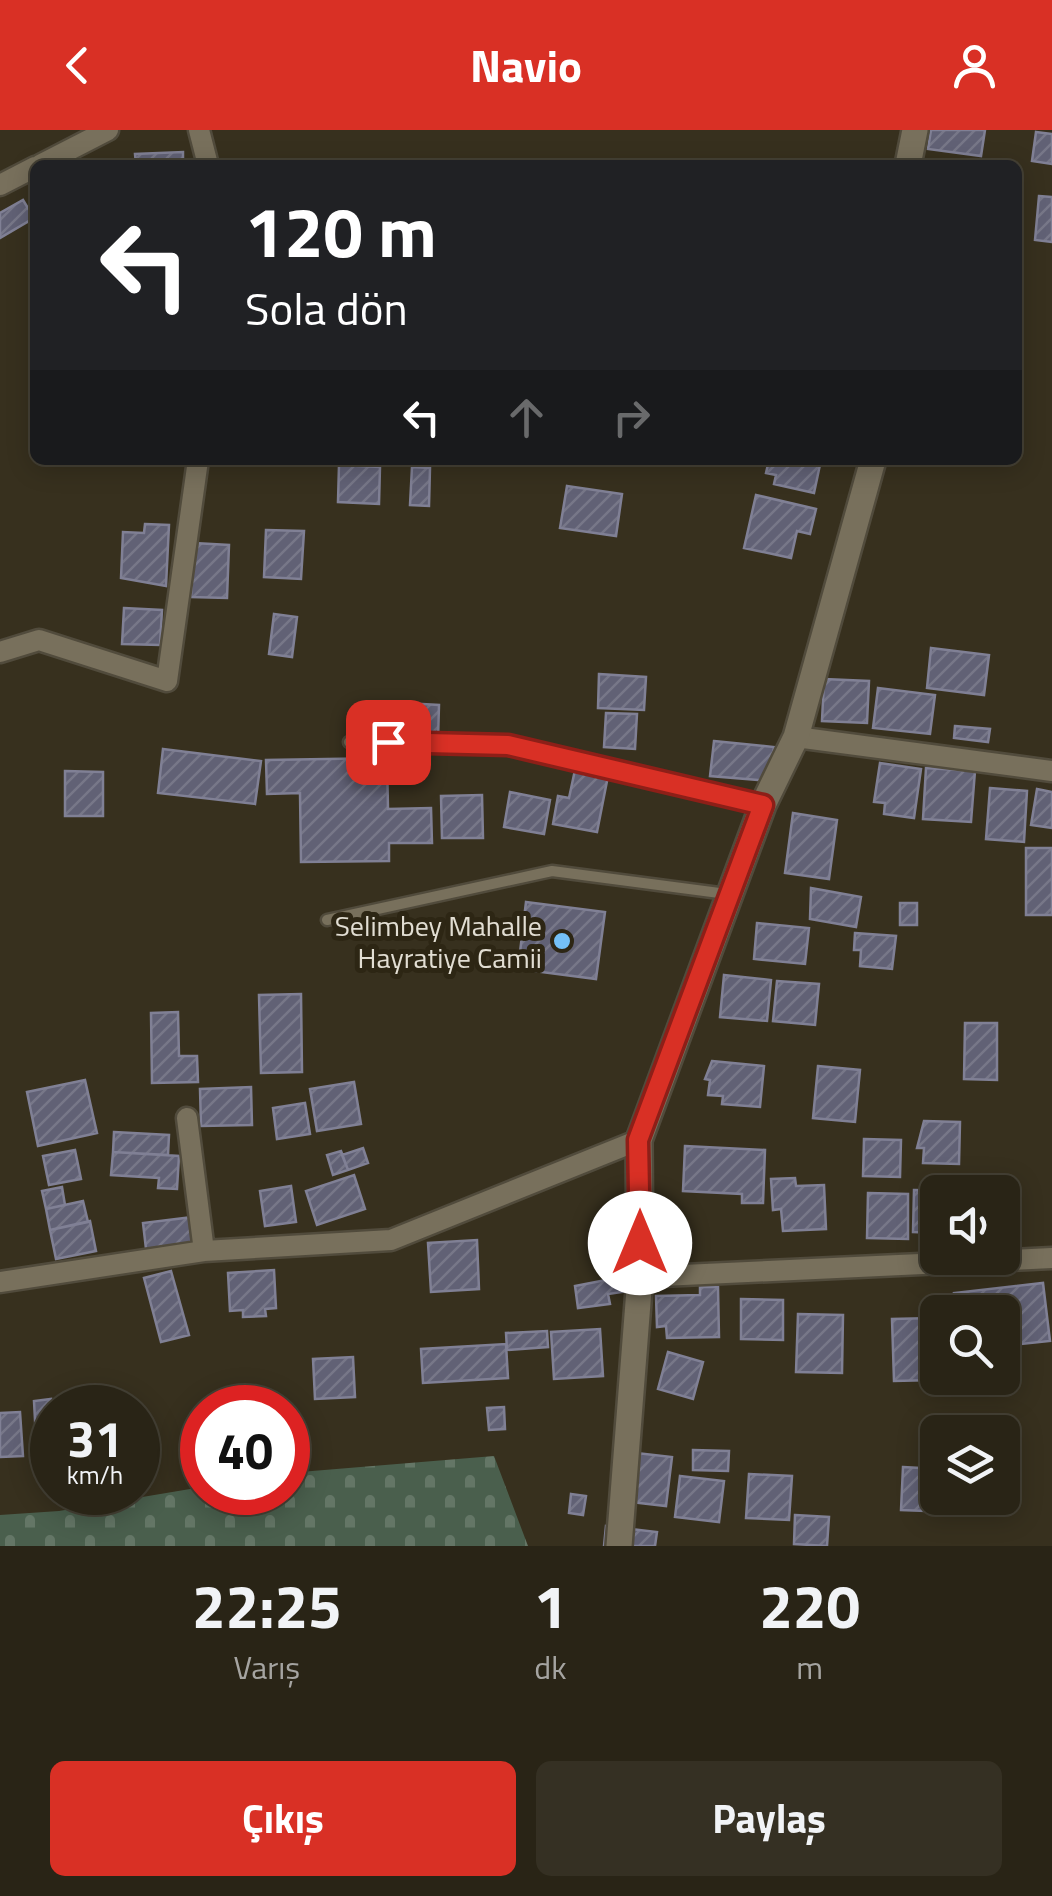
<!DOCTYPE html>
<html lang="tr">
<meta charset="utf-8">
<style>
body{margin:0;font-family:"Titillium Web",sans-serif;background:#353023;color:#f1f3f6;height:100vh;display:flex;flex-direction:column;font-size:38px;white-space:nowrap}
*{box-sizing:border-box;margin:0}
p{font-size:32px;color:#a5a4a1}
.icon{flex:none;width:55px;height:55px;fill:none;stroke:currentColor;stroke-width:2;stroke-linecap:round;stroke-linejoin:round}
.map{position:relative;height:1416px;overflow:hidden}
.details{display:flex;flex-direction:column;background:#292416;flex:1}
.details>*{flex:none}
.banner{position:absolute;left:30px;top:30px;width:992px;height:305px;border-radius:15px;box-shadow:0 5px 25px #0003,0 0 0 2px #454135;background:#202124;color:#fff;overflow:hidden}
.tools{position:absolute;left:920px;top:1045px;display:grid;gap:20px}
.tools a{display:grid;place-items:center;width:100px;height:100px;border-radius:15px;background:#292416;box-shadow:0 5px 25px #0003,0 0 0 2px #454135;font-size:50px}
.speed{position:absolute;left:30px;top:1255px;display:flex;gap:20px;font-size:50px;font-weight:700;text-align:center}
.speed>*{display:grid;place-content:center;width:130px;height:130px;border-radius:50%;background:#292416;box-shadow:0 5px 25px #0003,0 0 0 2px #454135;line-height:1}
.speed small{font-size:25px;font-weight:400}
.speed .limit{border:15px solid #d22;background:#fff;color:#111}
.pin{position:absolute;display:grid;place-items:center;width:85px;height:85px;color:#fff;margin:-42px;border-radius:20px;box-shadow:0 5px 15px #0006}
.me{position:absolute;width:110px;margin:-55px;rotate:0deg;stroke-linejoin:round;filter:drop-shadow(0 0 8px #0008)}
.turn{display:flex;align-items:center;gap:35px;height:210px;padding:0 50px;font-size:45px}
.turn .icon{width:130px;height:130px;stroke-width:2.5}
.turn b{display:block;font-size:70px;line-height:85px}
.lanes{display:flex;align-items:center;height:95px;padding:0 50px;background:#0003;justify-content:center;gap:50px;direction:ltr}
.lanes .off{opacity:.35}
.eta{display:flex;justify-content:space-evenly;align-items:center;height:170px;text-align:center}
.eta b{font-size:60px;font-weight:700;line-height:70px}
.cta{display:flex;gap:20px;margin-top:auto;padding:20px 50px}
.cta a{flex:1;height:115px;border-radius:15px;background:#d93025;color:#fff;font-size:40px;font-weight:700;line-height:115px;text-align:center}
.cta a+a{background:#353023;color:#f1f3f6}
header{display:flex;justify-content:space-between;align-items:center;height:130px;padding:0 50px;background:#d93025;color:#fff;font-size:45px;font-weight:700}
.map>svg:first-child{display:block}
</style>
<header><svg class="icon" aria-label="back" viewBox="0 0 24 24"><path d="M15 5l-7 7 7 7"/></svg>Navio<svg class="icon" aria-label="person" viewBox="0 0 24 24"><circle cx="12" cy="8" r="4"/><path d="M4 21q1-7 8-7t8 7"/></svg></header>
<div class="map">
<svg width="1052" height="1416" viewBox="0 0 1052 1416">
<defs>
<pattern id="cemetery-stones" width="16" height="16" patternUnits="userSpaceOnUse" patternTransform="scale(2.5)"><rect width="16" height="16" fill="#4a5f4d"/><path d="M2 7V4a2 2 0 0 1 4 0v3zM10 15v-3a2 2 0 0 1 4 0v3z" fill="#647666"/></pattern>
<pattern id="building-hatch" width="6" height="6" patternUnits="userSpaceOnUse" patternTransform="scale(2.5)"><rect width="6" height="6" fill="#616175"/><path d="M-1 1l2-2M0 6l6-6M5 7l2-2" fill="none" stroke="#778"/></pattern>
</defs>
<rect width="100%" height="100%" fill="#37301e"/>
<path fill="url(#cemetery-stones)" d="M494,1326L528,1416H0V1385L59,1381L202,1357V1362H288V1343Z"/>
<path fill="url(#building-hatch)" stroke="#808095" stroke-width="2.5" d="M931,0H985L981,26L928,19Z
M1036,2L1052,4V34L1032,31Z
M183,22V35H136L135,24Z
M1039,66L1052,67V112L1035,110Z
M23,70L34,88L0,108V83Z
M769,330H821L814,363L774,354L776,345L766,343Z
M339,335L380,337L379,374L338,372Z
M412,337L430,338L429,376L410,375Z
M567,356L622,364L616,406L560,398Z
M756,365L816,379L810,404L797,401L791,428L744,418Z
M145,394L169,395L166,456L121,448L123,402L144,403Z
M266,400L304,401L301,449L264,447Z
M194,413L229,415L227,468L191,467Z
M124,478L162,480L160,515L122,514Z
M274,484L297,487L292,527L269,524Z
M931,518L989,525L984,565L927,558Z
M599,544L646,547L644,580L598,578Z
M824,549L869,551L867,593L822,591Z
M878,558L935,565L930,604L873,598Z
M385,572L439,575L438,610L383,608Z
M606,583L637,584L635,619L604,617Z
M955,596L990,599L988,612L954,608Z
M714,611L774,617L770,651L710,646Z
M163,619L261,631L255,674L158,663Z
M387,628L388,679L431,678L432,713H389V731L301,732L300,663L267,664L266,630Z
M880,633L921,639L914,688L884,684L885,673L874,672Z
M926,638L975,641L971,692L923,689Z
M575,640L608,646L597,702L553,694L558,666L569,668Z
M65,641L103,642V686H65Z
M990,658L1027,661L1024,712L986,709Z
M1037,659L1052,662V698L1031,695Z
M510,662L550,670L544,704L504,697Z
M482,665L483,708H442L441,666Z
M793,683L837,690L829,749L785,743Z
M1026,718H1052V785H1026Z
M811,758L861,767L856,797L810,789Z
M526,772L605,782L596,849L518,839Z
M900,773H917V795H900Z
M757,793L809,798L805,834L754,829Z
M855,803L896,806L892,839L860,836L861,820H854Z
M724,845L771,850L767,891L720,887Z
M777,851L819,854L815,895L773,891Z
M301,864L302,942L261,943L259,865Z
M178,882L179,926H197L198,952L152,953L151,883Z
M965,893H997V950L964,949Z
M712,931L764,936L760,977L722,974L723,966L708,965L710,950L705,949Z
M818,936L860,940L855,992L813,988Z
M85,950L97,1003L38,1016L27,962Z
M354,952L361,994L317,1001L310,959Z
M251,957L252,995L201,996L200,959Z
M305,973L310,1004L277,1009L273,978Z
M924,991L960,992L959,1034L923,1033L924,1018H917Z
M114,1002L169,1005L168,1025L113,1022Z
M864,1009L901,1010L900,1047L863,1046Z
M685,1016L765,1020L763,1073H742V1064L683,1061Z
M363,1018L368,1033L348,1040L342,1025Z
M75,1020L81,1049L49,1055L43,1026Z
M341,1021L348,1040L333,1045L327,1025Z
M113,1022L179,1026L177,1059L158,1058L159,1048L111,1045Z
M354,1045L365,1079L317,1095L306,1061Z
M795,1048L796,1056L824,1055L826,1099L783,1101L781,1079L773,1080L771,1049Z
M291,1056L296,1092L265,1096L260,1061Z
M62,1057L65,1075L46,1079L42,1061Z
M914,1060L968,1061L967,1062H938V1103L913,1102Z
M868,1063L908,1064V1109L867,1108Z
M83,1071L88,1092L50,1100L46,1079Z
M193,1087L196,1114L146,1119L143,1093Z
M90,1091L96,1121L56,1129L50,1100Z
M477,1110L479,1159L431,1162L428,1113Z
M274,1140L276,1178L265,1179L266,1186L243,1187V1180L230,1181L228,1143Z
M171,1141L189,1205L161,1212L144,1148Z
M647,1142L649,1158L608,1164L610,1174L578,1178L575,1156Z
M1043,1153L1050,1211L1002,1216V1182H956L954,1163Z
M700,1157H718L719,1207L667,1208L666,1196L657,1197L656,1166L700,1165Z
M741,1169L783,1170V1210L741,1209Z
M798,1184L843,1185L842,1243L796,1242Z
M933,1188L935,1250L894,1251L892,1189Z
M600,1199L603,1246L554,1249L551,1202Z
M547,1201L548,1217L507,1220L506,1203Z
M506,1214L508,1248L423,1253L421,1219Z
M668,1222L703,1232L693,1269L658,1259Z
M353,1227L355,1267L315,1269L313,1229Z
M51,1269V1273H85V1278H52V1308L36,1309L34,1271Z
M504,1277L505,1299L489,1300L487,1278Z
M20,1282L23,1326L0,1327V1283Z
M693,1320L729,1321L728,1341L693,1340Z
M619,1321L672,1327L666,1376L613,1370Z
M903,1337L938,1339V1368H953L952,1382L901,1380Z
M749,1344L792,1346L789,1390L746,1388Z
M680,1346L724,1351L719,1392L675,1387Z
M571,1364L586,1366L583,1385L569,1383Z
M795,1385L829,1387L827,1416L794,1414Z
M606,1396L657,1402L655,1416H604Z"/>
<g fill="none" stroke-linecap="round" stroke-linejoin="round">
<g stroke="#514b3c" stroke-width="15">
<path id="service" d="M349,612L507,615L762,675
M327,790L552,741L727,764"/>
</g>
<g stroke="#514b3c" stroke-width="25">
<path id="minor" d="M199,0L208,35
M40,35L108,0
M0,55L35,37
M0,522L39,510L167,551L198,330
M796,607L1052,641
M187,988L204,1121
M640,1147L1052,1128
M0,1152L204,1121L391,1110L639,1010"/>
</g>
<g stroke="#514b3c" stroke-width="30">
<path id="tertiary" d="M908,35L915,0
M619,1416L640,1147L639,1010L763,675L796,607L873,330"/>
</g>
<use href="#service" stroke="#78705c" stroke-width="10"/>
<use href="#minor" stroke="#78705c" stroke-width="20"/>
<use href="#tertiary" stroke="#78705c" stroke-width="25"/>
</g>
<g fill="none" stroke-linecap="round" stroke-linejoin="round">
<g stroke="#8d1f18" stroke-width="25">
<path id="route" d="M388,612L508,615L763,675L638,1010L640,1113"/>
</g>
<use href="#route" stroke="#d93025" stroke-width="18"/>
</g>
<circle fill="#74c0f6" stroke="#2d2614" stroke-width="4" cx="562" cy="811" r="10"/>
<g text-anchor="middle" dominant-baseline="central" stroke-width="10" stroke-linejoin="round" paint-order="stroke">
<g font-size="28" fill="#e2ded3" stroke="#2d2614" text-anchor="end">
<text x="542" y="795">Selimbey Mahalle<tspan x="542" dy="32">Hayratiye Camii</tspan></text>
</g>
</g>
</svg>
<div class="tools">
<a><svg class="icon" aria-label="sound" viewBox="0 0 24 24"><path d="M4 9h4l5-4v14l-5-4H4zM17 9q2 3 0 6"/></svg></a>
<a><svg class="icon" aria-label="search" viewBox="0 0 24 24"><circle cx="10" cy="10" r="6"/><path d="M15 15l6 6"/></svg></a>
<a><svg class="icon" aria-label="layers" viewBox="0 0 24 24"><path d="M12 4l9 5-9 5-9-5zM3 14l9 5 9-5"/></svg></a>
</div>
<div class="speed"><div>31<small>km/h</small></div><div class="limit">40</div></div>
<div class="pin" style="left:388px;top:612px;background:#d93025"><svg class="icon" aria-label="arrive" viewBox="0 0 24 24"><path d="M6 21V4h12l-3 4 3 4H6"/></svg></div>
<svg class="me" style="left:640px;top:1113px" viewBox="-20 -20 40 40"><circle r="19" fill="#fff"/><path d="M0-13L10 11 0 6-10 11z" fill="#d93025"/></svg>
<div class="banner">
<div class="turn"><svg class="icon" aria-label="left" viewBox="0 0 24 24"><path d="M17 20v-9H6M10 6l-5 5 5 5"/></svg><div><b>120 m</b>Sola dön</div></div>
<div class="lanes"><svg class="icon" aria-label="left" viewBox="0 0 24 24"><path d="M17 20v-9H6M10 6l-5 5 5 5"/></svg><svg class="icon off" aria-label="ahead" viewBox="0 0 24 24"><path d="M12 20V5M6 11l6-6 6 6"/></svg><svg class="icon off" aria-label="right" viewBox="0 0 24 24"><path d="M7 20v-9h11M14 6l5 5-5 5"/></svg></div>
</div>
</div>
<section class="details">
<div class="eta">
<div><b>22:25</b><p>Varış</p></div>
<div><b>1</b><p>dk</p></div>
<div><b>220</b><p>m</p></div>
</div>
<div class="cta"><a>Çıkış</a><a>Paylaş</a></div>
</section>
